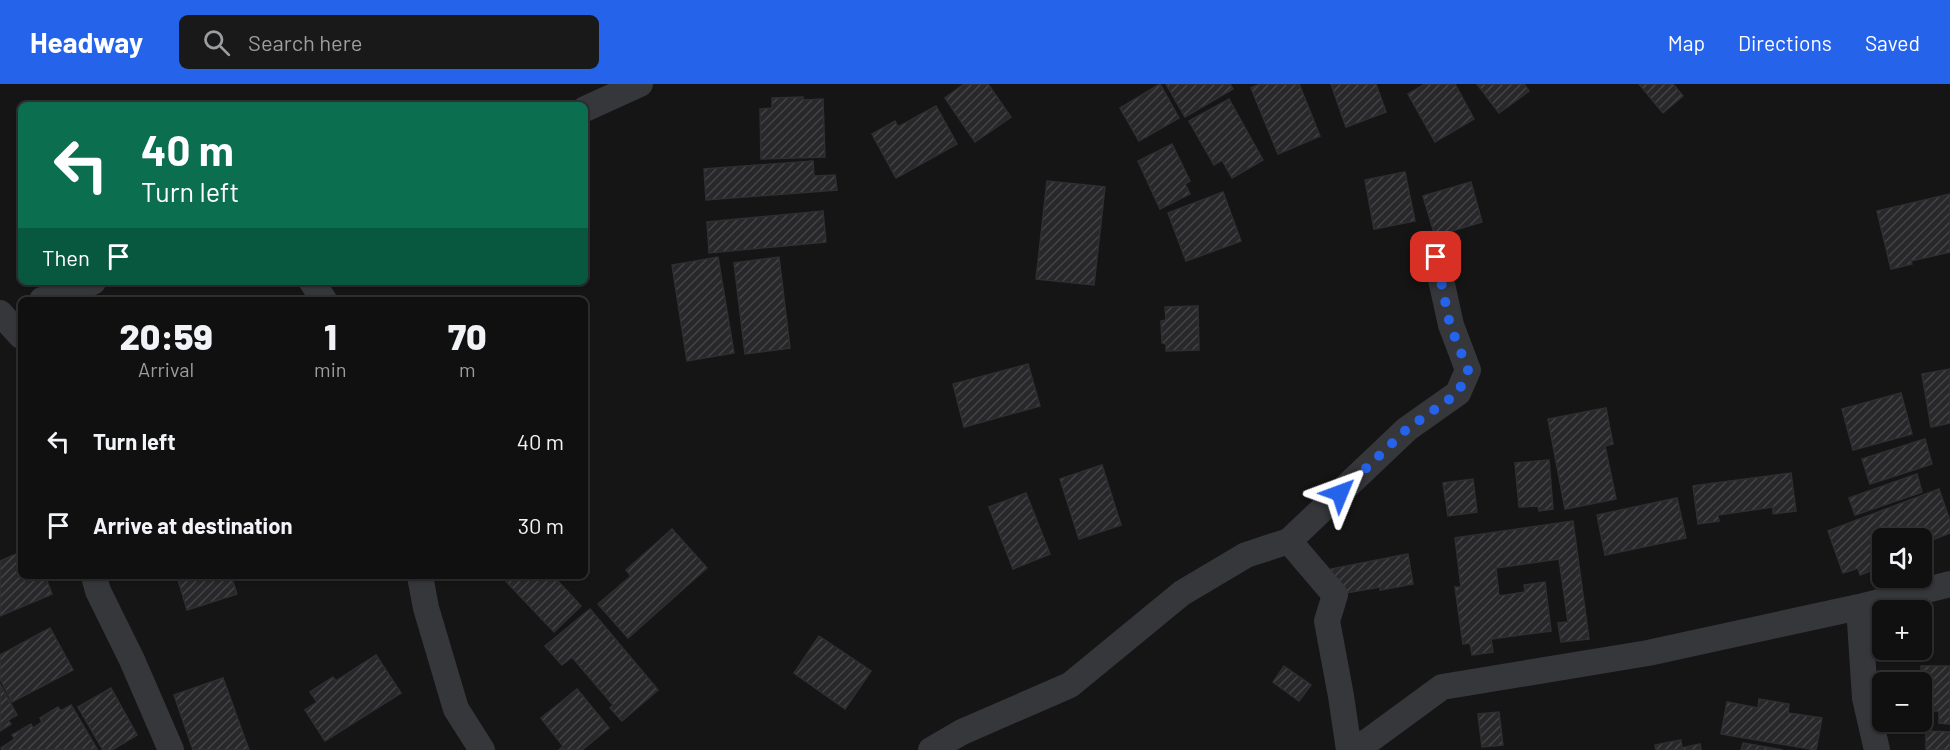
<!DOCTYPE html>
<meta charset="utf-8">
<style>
body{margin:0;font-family:Barlow,sans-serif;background:#191919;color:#f1f3f6;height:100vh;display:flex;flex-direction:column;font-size:22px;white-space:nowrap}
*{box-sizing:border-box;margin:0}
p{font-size:20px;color:#9c9d9f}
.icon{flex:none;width:33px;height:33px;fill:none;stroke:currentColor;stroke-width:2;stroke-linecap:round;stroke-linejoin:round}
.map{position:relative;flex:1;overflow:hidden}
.details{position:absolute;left:18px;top:213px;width:570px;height:282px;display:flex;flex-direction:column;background:#101010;border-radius:9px;box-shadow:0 2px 4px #0004,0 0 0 2px #303030}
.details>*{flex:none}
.banner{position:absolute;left:18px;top:18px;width:570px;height:183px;border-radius:9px;box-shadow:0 2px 4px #0004,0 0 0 2px #303030;background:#0b6e4f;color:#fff;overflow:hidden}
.controls{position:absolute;left:1872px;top:444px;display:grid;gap:12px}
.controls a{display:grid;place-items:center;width:60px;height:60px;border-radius:9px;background:#101010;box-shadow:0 2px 4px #0004,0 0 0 2px #303030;font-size:30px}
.pin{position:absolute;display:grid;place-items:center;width:51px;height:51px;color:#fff;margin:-26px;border-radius:12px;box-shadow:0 3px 9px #0006}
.me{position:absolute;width:66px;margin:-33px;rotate:46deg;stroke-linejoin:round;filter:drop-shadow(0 0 4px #0008)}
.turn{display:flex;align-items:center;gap:21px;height:126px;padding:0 24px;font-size:27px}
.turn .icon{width:78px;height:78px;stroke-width:2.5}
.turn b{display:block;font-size:42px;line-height:51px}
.then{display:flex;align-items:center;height:57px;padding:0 24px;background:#0003;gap:12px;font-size:22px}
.eta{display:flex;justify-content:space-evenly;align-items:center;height:102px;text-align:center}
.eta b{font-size:36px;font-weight:800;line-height:42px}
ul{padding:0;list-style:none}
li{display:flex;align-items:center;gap:18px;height:84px;padding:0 24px}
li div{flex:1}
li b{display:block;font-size:22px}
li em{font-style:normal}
header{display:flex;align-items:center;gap:36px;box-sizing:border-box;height:84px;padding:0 30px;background:#2563eb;color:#fff}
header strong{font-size:28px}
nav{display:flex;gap:33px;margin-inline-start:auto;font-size:21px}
.search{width:420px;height:54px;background:#191919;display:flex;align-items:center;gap:15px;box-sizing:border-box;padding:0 21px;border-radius:9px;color:#9c9d9f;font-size:22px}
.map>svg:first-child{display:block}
</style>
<header>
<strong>Headway</strong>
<div class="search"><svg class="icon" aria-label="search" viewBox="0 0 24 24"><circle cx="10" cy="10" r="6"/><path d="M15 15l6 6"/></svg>Search here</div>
<nav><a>Map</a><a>Directions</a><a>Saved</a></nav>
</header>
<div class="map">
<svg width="1950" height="666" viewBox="0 0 1950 666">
<defs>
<pattern id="building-hatch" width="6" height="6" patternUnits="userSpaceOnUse" patternTransform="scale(1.5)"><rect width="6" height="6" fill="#28282a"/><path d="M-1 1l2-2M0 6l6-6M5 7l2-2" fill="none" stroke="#444447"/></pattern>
</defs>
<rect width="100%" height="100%" fill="#151516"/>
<path fill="url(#building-hatch)" stroke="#2f2f32" stroke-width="1.5" d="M964,0H988L1011,33L975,58L945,14Z
M1160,0L1179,34L1139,57L1120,24Z
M1166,0H1230L1233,5L1185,33Z
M1260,0H1299L1320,52L1278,70L1251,4Z
M1331,0H1376L1386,28L1346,43Z
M1425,0H1455L1474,35L1435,58L1408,10Z
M1477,0H1524L1529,7L1499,29Z
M1639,0H1673L1683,12L1663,29Z
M803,13V16L823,15L825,73L761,75L760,25L772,24V14Z
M1229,15L1263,76L1232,94L1222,76L1214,81L1189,37Z
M936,22L957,60L896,94L872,50L895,37L898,43Z
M1172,60L1190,97L1185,100L1190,110L1160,125L1138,77Z
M813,77L814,92L835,91L837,106L706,116L704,85Z
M1405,88L1415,137L1374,145L1365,96Z
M1047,97L1105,103L1094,201L1036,195Z
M1471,98L1482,138L1435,152L1423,112Z
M1223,108L1241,157L1186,177L1168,129Z
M1950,110V168L1911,177L1912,180L1891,185L1877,127Z
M823,127L826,158L709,169L707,138Z
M718,173L734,269L687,277L672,181Z
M779,173L790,264L745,270L734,179Z
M1198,222L1199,266L1166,267V260L1162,259L1161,237L1166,236L1165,223Z
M1028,280L1040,322L964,343L953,300Z
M1950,285V339L1931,343L1922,290Z
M1901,309L1912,350L1853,366L1842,325Z
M1606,324L1613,360L1605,362L1616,415L1565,425L1548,335Z
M1925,355L1932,380L1870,400L1862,375Z
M1549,376L1553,425L1539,427L1538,422L1519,423L1515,379Z
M1102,381L1121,441L1079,455L1060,395Z
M1791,389L1796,427L1773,430V423L1718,431L1719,437L1698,440L1693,402Z
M1917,390L1922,408L1855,431L1849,414Z
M1473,395L1477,428L1448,432L1443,399Z
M1939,405L1950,437V449L1922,460V454H1882V475L1879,476L1881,483L1860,491L1858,484L1843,489L1828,447Z
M1026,409L1050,470L1013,485L989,423Z
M1677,414L1686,454L1605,471L1597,431Z
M1573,437L1589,555L1561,558L1558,539L1568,538L1559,475L1496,484L1499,512L1525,508L1524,501L1545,498L1551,547L1491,555L1493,568L1472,571L1470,559L1463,560L1455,503H1461L1455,454Z
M672,445L707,484L628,554L598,520L631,492L626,486Z
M21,468V492H45L52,510L0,532V477Z
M1408,470L1413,500L1380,506V503L1335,511L1331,485Z
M177,492H231L237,510L187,526Z
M501,492H553L581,522L554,548Z
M590,525L658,606L622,637L610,624L613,621L572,573L562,581L545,562Z
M50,544L73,586L12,618L0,595V571Z
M819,552L871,587L845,625L794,589Z
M376,571L401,609L325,657L305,626L317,618L310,608L333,593L336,597Z
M1284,582L1311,601L1299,617L1273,598Z
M1921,582H1950V640L1939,639V627H1922Z
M223,594L249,666H193L174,611Z
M0,600L17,631L8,636L11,640L0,647Z
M111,604L137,651L112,666H103L78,623Z
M577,605L609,644L582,666H559L563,662L541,634Z
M1759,615L1789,620L1788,629L1822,634L1816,666L1721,650L1727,618L1758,624Z
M71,621L97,665L2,666L1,664L15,655L12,651L31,640L33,644L42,638L40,634L58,623L61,627Z
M1499,628L1503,661L1482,663L1478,630Z
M1926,647L1950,648V666H1926Z
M1681,656L1682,664L1700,660L1701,666H1656L1655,661Z
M1743,659L1783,666H1741Z"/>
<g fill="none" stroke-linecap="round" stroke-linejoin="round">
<path stroke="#36373b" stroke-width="26" d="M585,25L640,0
M312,198L324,216
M42,216L93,198
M0,229L21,252
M1289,457L1407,345L1458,309L1468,286L1451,241L1436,173
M94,492L98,507L132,576L171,666
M420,492L426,524L456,625L482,666
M1859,523L1865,614L1877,666
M931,666L962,648L1070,601L1182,509L1246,471L1289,457L1335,511L1327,537L1341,612L1349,666
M1356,666L1442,603L1648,569L1859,523L1950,500"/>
</g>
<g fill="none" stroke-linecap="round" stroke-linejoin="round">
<path stroke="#2563eb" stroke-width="10" stroke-dasharray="0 18" d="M1340,409L1407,345L1458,309L1468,286L1450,241L1436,173"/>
</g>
</svg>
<div class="controls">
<a><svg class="icon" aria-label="sound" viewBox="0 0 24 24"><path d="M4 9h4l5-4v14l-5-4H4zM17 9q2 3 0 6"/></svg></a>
<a>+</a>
<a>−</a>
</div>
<div class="pin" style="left:1436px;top:173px;background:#d93025"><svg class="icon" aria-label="arrive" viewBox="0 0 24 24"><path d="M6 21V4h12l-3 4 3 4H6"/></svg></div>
<svg class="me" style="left:1340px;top:409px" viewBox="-20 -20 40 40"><path d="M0-17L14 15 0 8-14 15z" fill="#2563eb" stroke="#fff" stroke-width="4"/></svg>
<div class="banner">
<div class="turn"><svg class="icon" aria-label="left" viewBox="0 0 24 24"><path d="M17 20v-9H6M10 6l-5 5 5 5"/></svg><div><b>40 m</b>Turn left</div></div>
<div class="then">Then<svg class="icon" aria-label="arrive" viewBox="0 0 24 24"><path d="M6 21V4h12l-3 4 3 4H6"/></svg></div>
</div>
<section class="details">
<div class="eta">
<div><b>20:59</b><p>Arrival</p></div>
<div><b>1</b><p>min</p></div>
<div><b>70</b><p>m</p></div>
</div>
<ul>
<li><svg class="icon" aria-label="left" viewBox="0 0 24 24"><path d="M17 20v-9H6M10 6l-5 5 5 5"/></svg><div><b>Turn left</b></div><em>40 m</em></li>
<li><svg class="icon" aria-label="arrive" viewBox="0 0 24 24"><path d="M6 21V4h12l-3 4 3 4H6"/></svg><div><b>Arrive at destination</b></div><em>30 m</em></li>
</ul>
</section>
</div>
